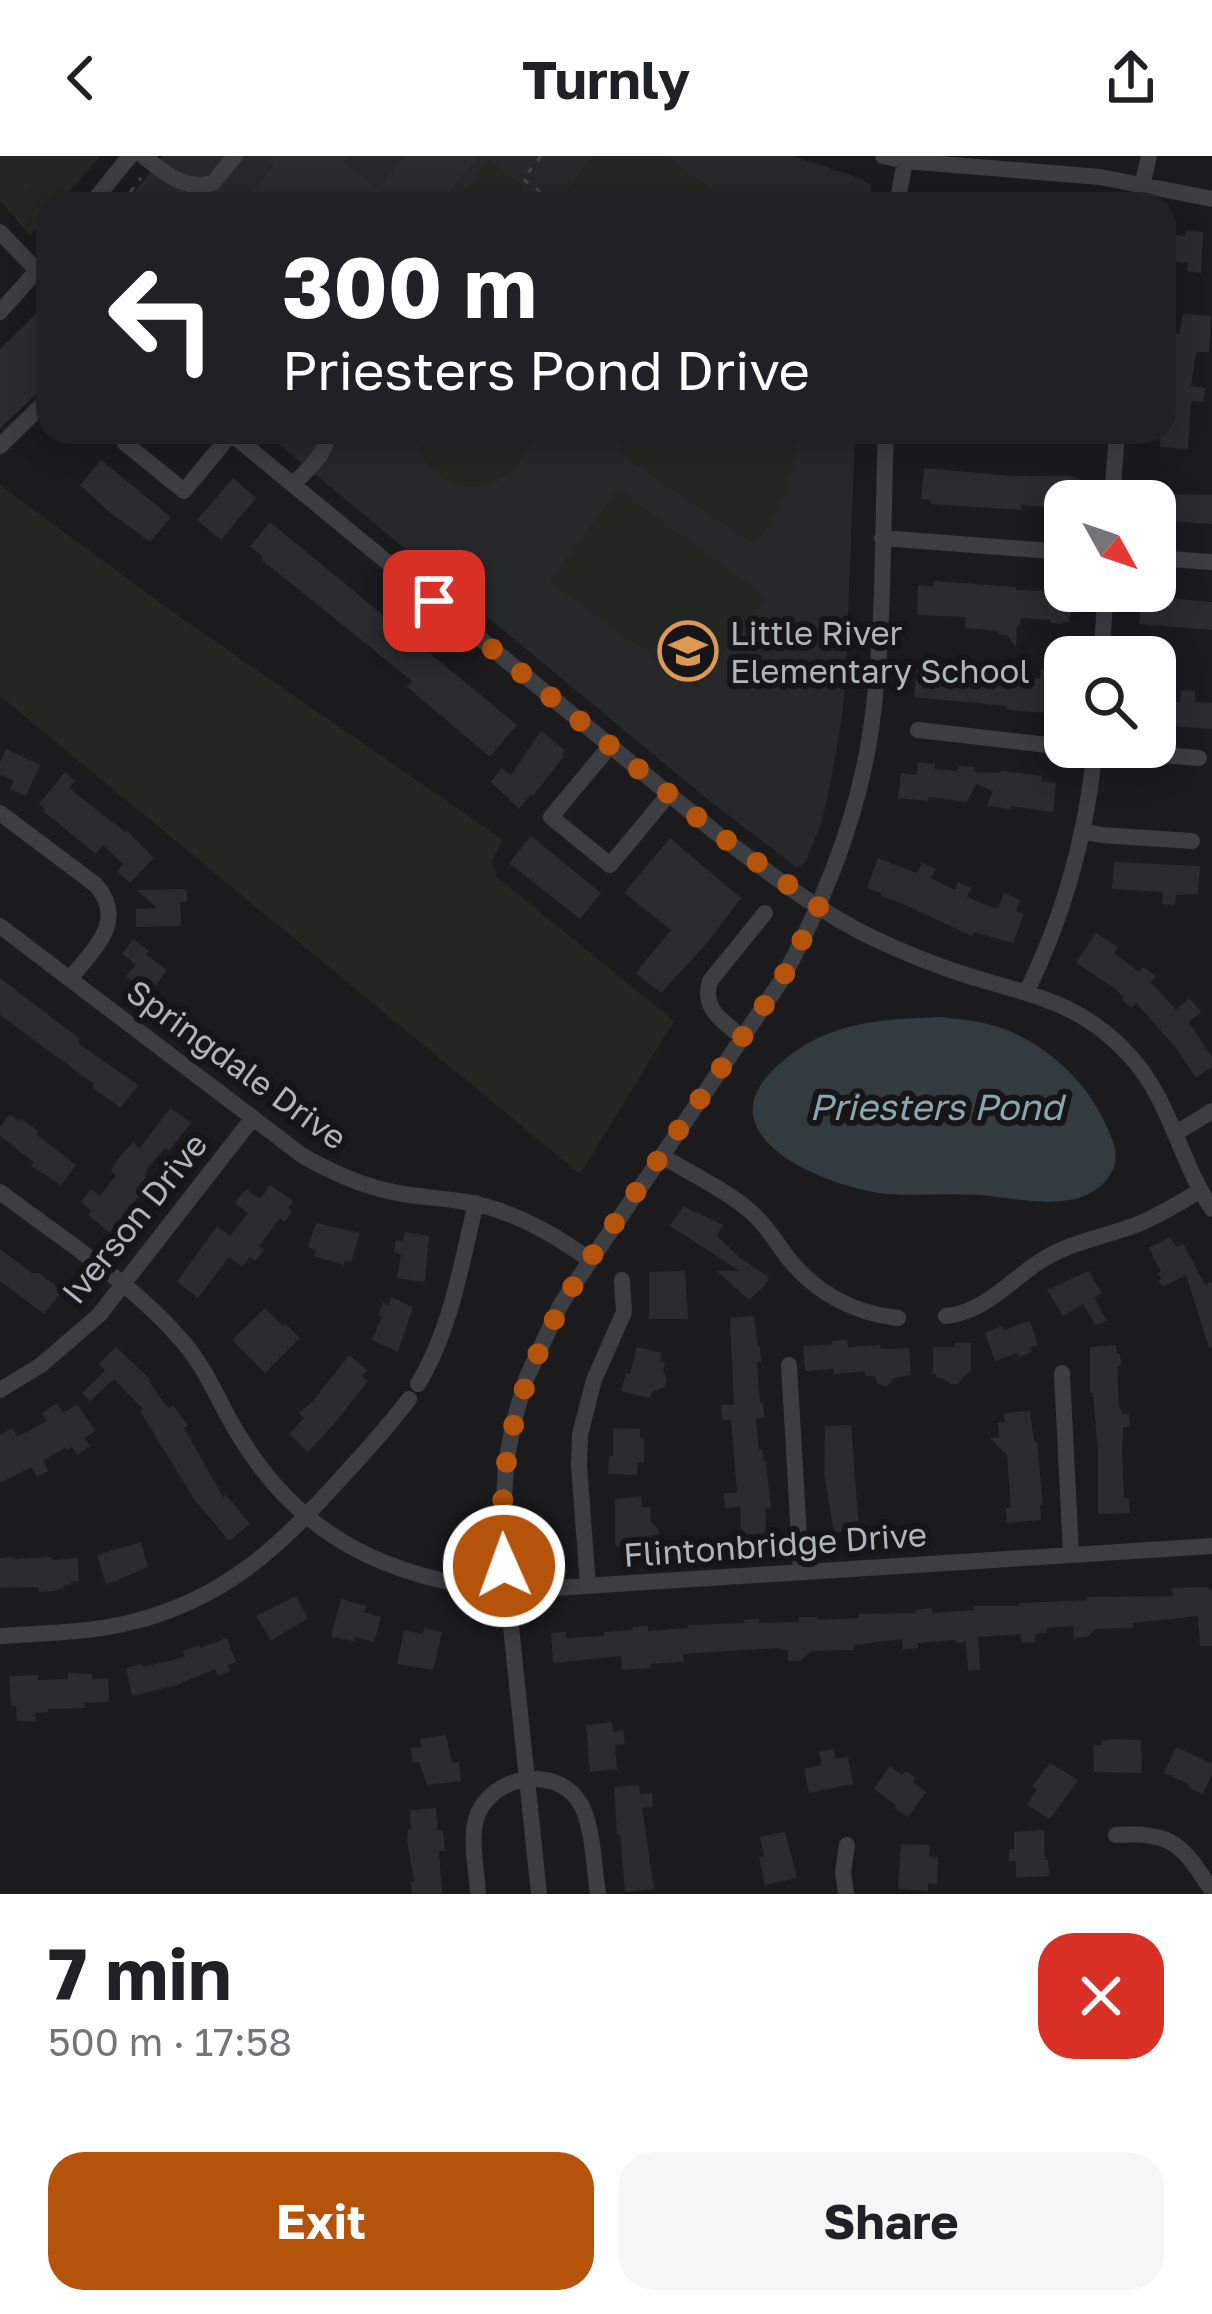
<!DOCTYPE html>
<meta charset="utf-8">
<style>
body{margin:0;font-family:"Golos Text",sans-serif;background:#f6f6f6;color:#202124;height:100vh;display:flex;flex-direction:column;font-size:45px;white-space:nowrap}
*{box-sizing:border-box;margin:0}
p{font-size:39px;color:#757577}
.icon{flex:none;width:66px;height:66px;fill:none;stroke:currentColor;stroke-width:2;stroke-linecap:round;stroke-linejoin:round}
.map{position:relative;height:1738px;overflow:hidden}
.details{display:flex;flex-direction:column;background:#fff;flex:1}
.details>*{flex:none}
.guide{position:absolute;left:36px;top:36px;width:1140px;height:252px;border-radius:36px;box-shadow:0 6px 30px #0003;background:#202124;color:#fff;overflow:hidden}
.needle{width:78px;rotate:130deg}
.controls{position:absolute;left:1044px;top:324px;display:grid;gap:24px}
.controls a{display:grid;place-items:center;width:132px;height:132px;border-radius:24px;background:#fff;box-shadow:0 6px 30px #0003;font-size:60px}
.pin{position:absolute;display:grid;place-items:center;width:102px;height:102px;color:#fff;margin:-51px;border-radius:24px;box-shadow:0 6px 18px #0006}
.me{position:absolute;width:132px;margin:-66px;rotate:358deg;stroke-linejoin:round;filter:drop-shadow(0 0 9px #0008)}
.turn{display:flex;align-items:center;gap:42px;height:252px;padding:0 48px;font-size:54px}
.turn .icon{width:156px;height:156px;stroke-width:2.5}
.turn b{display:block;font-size:84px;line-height:102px}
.round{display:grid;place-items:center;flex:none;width:126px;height:126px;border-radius:36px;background:#f6f6f6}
.headline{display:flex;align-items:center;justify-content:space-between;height:204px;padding:0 48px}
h1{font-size:72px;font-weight:700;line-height:90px}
.cta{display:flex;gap:24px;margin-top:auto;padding:24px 48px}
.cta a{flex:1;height:138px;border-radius:36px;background:#b45309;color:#fff;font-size:48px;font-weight:700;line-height:138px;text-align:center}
.cta a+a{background:#f6f6f6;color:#202124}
header{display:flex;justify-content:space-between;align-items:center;height:156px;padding:0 48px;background:#fff;font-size:54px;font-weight:700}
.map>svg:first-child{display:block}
</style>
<header><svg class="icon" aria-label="back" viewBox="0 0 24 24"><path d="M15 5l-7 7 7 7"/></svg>Turnly<svg class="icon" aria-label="share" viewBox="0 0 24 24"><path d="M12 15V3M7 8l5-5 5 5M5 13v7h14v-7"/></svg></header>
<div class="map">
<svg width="1212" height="1738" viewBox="0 0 1212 1738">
<rect width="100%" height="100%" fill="#1b1b1d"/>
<path fill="#27282a" d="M163,0H793L862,23L871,30L867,48H125Z
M264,276H855L846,513L842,561L830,630L821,668L805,707L796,711L706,642Z"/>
<path fill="#222821" d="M0,0H100L58,48H48V59L30,80L0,44Z
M593,0H667L730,48H557Z
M489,4L524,31L511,48H455Z
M416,276H546C530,288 522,307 507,319C469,348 420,321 416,276Z
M618,276H797C796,321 782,354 755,389L621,299Z
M0,329L174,457L503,684L492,705L497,721L674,865L580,1018L0,540Z
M618,333L765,441L697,533L550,425Z"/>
<path fill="#323c40" d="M942,861C957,863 973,864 987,868C1035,879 1082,919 1103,963C1109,976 1118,992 1115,1006C1112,1023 1095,1038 1078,1042C1048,1051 1009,1041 979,1039C948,1037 918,1040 888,1038C832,1033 702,983 774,913C822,866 878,863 942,861Z"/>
<path fill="#2b2c2e" d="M263,0H349L344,7L379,33L404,0H479L439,48H244L274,9Z
M1186,75L1203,76L1201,117L1187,115L1188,107L1167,105L1170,78L1185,80Z
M37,157L48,168V227L0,272V193Z
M1183,158L1211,160L1209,196H1196L1191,230L1205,232L1203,246L1191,245L1188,293L1160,291L1161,276H1164L1165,177L1179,178Z
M101,304L171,361L150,386L108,355L80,329Z
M924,312L1012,320H1070L1079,322L1078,345H1065V357L1052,356L1046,351L1021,349V354L930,348L931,344L921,343Z
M233,322L256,342L221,384L197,364Z
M1155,333L1170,334V338L1212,339V368L1156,364Z
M270,366L517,569L490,601L407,531L412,525L262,404L263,401L250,390Z
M934,425L1016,431V434L1073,436L1069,466H1063V468L1050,467L1051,464L1021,462L1020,469H1017L1016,491L1007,479L998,478L999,475L965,472L966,461L917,459L918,429L934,430Z
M1142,440L1212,446V474L1139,468Z
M917,507L980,513L988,517L1040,523L1041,513L1055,515L1054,524L1065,525V557L1028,556L1006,553L1007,550L914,541Z
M1181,534L1195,535V546L1212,547V573L1155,569V544L1180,546Z
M541,575L565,594L562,598L564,600L533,640L531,638L519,653L491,626L501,612L511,619Z
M6,593L40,609L26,640L10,633L14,625L0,619V606Z
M918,606L935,608V613L957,615L960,610L975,611L974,616L1000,617L1001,615L1042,620L1041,625L1056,627L1053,656L1011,650V653L987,650L993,635L976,628L967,646L928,641V645L898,642L901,617L917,619Z
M65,616L75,625L69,632L125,676L126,674L154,702L130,727L117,715L123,708L103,689L96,698L43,655L45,653L39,648Z
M531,680L601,737L580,763L509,707Z
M670,682L741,742L707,787L661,837L636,817L671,774L624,737Z
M878,702L917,717L922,707L936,713L931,722L955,734L958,726L971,732L967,741L994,752H998L1004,737L1020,744L1016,755L1024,758L1013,787L974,776L972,780L896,745L880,740L881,737L867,732Z
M1114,706L1200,710L1198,738L1176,739L1175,749L1162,748L1163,736L1112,733Z
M186,733L187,746H180L181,770L136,771V753L157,752L137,734Z
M1096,777L1118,791L1114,797L1139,816L1143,811L1156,820L1151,826L1176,854L1189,842L1201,856L1189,866L1212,901V911L1196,922L1177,893L1136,847L1132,852L1122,844L1124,841L1111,830L1076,807Z
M133,783L149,795L146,799L167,814L148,839L126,820L136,808L122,798Z
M0,822L80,883L78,887L138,929L120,952L92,931L94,928L0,859Z
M170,952L191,967L169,995L165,992L147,1013L145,1020L156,1030L145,1043L140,1039L110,1077L88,1059L91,1055L81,1046L91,1033L100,1040L116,1019L111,1015L118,1003L133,986L140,992Z
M10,958L19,965L21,963L38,975L36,978L76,1009L61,1029L31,1010L34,1006L0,980V971Z
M270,1029L293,1045L288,1052L292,1055L285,1066L280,1062L259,1090L264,1094L255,1105L250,1101L242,1111L229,1101L198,1142L177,1126L217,1070L230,1080L248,1057L235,1047L246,1033L260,1043Z
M683,1050L723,1069L717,1080L739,1101L769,1121L764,1130L749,1144L717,1115H740L670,1070Z
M316,1067L360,1077L351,1106L345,1105L344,1109L314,1100L316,1094L308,1091Z
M405,1076L429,1080L425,1126L397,1122L401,1098L394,1097L396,1084L403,1085Z
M1170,1081L1177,1091L1183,1088L1205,1128L1212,1126V1191L1209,1192L1186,1119L1163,1131L1159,1125L1161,1123L1158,1117L1161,1116L1149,1092Z
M0,1093L32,1117H39L62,1135L44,1158L0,1125Z
M685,1115L688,1163H649V1116Z
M1089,1115L1102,1137L1094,1142L1107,1164L1096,1170L1083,1148L1063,1160L1047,1134Z
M391,1141L413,1151L398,1196L372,1184L382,1161L378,1159L383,1147L388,1149Z
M265,1152L283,1170L286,1168L300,1182L265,1217L232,1184Z
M754,1160L758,1191H760L761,1206H757L760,1247H763L764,1262L756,1263L759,1293H762L763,1305H766L771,1352H765L766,1378L741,1379L740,1351L725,1352L724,1337H737L731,1264H722L721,1249H734L730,1162Z
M1030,1165L1038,1189L1030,1192L1032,1196L1019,1201L1017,1197L995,1205L985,1177L1002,1170L1004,1174Z
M847,1184L848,1191L880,1189L881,1193L909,1192L911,1219L894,1222L887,1230H882L877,1227L876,1220H865V1215L834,1218V1213L805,1215L803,1190L832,1188V1185Z
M955,1187H971V1216H968L958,1228H951L942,1222H936V1218H933V1191H955Z
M1116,1189L1117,1198H1120L1121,1210H1117L1119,1249L1122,1258H1129L1130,1271H1123L1122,1296L1124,1342H1129L1130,1357L1098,1358V1297L1093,1237H1090V1191Z
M116,1191L150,1223L149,1225L164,1247L169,1252L173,1249L188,1270L184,1272L223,1341L226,1339L250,1368L229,1385L194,1343L140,1255L143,1253L114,1223L90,1245L82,1237L105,1215L99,1208Z
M637,1191L662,1197L660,1205L665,1206L663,1215L667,1224L665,1230L651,1237L650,1242L621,1235L626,1217L630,1218Z
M349,1199L367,1214L362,1221L368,1225L334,1268L308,1296L289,1278L304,1262L299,1257L312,1246Z
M57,1247L63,1257L77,1248L95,1275L85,1282L90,1290L77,1299L72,1291L67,1294L65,1292L43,1304L48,1315L37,1321L32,1311L0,1327V1279L13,1272L17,1281L47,1265L42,1257Z
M1030,1255L1034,1286H1037L1043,1349H1040L1041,1364L1007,1367L1006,1352H1011L1007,1299L990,1282H999L998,1267L1005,1266L1004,1257Z
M851,1269L859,1374L834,1376L824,1317L825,1270Z
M613,1272L640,1273V1282H644V1307H638L637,1319L608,1318L609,1300H613Z
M641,1340L642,1351H650L651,1366L658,1373L659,1382L644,1383V1387L615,1390V1343Z
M141,1386L148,1411L106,1429L97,1399Z
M15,1401V1403L51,1401L52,1404L78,1402L79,1425L71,1426V1428L63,1429L64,1432L53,1435L39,1436L38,1431L0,1432V1402Z
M1207,1431L1212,1435V1490H1200L1198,1460L1133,1467V1472L1095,1473L1088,1481L1074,1482L1073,1470L1047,1472V1477L1035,1478V1486L1021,1487V1478L978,1481L980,1514L968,1515L966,1486L956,1487V1484L918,1487V1492L903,1493L902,1483L854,1489V1494L812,1495L800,1505H788V1494L777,1492L683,1498L684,1506L650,1508L651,1512L622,1514L621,1500L553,1507L551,1477L566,1476V1482L604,1480V1476L633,1474L632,1471L648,1470V1475L688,1472V1469L744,1467V1464L759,1463V1467L799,1466V1461H817V1464L859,1462L858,1458L916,1457V1454L932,1452V1457L974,1454L973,1450H1019V1447L1087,1444V1441L1173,1440L1172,1432Z
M296,1440L308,1462L271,1485L256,1460Z
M341,1443L366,1450L364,1456L381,1461L374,1486L355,1481L354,1485L331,1481Z
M424,1472L442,1476L433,1514L397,1508L404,1474L423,1478Z
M227,1482L236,1506L228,1509L230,1515L218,1520L215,1513L177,1529L132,1540L126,1512L142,1508L143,1511L185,1501L183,1495L199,1489L200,1492Z
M68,1517L92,1518V1523H108L109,1546L84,1547L85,1552L48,1553V1556L35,1557L36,1565H17L16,1550H11L9,1520L38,1519V1524L68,1523Z
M612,1566L613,1576L623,1574L625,1588L615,1589L617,1613L590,1616L586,1569Z
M446,1579L452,1607L459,1606L461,1625L427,1629L419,1606L413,1607L411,1592L421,1591L420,1583Z
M1114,1583L1141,1584L1142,1617L1094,1616L1093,1589H1101V1585Z
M1176,1591L1212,1608V1618L1203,1638L1188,1631L1189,1628L1164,1617Z
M833,1593L835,1603L848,1601L853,1628L809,1637L804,1613L822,1609L819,1596Z
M1050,1607L1078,1624L1050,1663L1027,1649L1037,1633L1032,1631Z
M890,1610L902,1619L906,1615L916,1622L913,1626L926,1636L908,1661L894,1652L896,1649L874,1633Z
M639,1629L640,1638L652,1637L653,1651L642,1652L654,1733L625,1736L620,1678H617L614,1631Z
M436,1652L438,1675L443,1674L445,1695H439L442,1738H412L411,1726L414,1725L407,1685L408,1673H411L410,1654Z
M1044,1674L1045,1704H1048L1049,1720L1016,1722V1705H1009V1693H1014V1676Z
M785,1676L797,1722L765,1729L759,1701L764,1700L760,1681Z
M901,1688L930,1689L929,1700L938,1701L937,1728L928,1727V1735L898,1733Z"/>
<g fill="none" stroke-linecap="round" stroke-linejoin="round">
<path stroke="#434548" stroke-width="3" stroke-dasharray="6 9" stroke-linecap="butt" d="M541,0L523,23L557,48
M121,48L141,22"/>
<path stroke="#3d3e42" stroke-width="16" d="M143,0C166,17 183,35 213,27L235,0
M883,0L904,5L1100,21L1212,43
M91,48L130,0
M897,48L906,0
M1138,48L1149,0
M0,76L48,126
M0,156L48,102
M134,276L125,287L184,335L231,278
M229,276L715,676C766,715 817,755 875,783C905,797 937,810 969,820C1034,840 1082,847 1130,900C1171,945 1179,1004 1212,1053
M0,290L48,243
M293,329C306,314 329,297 327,276
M1112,345L1117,276
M882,382L1065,396
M1155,402L1212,406
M1101,501L1106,435
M918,574L1065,591
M610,590L551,661L610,709L669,638
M1066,591L1199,602
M0,657L96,729C128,766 92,794 70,823
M1083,675L1101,679L1192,685
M0,770L303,1000C333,1017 364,1031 398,1037C429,1043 461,1042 491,1052C528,1063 559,1082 590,1104
M1027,835C1065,757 1087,677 1095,591
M743,882C723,865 701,853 710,825L765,757
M1176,977L1212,955
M662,1000C690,1017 724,1033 750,1055C768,1070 778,1090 792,1107C821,1140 855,1157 898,1162
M0,1036C62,1083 133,1127 184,1187C208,1215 220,1250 240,1281C302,1383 391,1423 506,1435L1212,1390
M946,1160C983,1156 1007,1128 1036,1108C1066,1087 1099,1082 1133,1070C1157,1062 1178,1047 1200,1035
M789,1209L801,1416
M1062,1217L1071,1398
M418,1228C451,1174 461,1109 476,1047
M0,1234L41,1209L99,1159L252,963
M588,1430L579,1309L580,1278L594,1224L624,1156L622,1124
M0,1480C42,1477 86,1477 128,1467C225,1444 279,1391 343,1320C366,1295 389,1270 409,1243
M1116,1679C1173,1676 1182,1688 1212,1735
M478,1738C477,1715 470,1686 476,1663C489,1620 555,1607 580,1647C593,1668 594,1712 598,1738
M539,1738L502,1385L506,1306L514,1265L526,1223L561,1148L781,825C824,746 858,663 871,573C885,476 882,374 886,276
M846,1738L843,1716L847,1689"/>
</g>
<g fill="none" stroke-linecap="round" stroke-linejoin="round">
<path stroke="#b45309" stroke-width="21" stroke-dasharray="0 37.8" d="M434,445L715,676L819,751L781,825L590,1103C526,1202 494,1290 504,1410"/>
</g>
<defs>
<g id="school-ring" transform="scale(3)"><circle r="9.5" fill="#161618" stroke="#dd9854" stroke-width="1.5"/><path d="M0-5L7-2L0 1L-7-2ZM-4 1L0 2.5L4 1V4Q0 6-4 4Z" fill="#dd9854"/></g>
</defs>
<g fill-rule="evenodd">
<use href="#school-ring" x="688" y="495"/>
</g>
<g text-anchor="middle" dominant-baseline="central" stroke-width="12" stroke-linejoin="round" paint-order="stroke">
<g font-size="33" fill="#afb5bb" stroke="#161618" text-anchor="start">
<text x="730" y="476">Little River<tspan x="730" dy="38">Elementary School</tspan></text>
</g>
<g font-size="33" fill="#afb5bb" stroke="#161618">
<text transform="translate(237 908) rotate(36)">Springdale Drive</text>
<text transform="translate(134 1062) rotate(-51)">Iverson Drive</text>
<text transform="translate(775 1388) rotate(-4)">Flintonbridge Drive</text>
</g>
<g font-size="36" font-style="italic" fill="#8ba5b1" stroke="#161618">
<text x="936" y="950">Priesters Pond</text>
</g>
</g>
</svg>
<div class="controls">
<a><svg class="needle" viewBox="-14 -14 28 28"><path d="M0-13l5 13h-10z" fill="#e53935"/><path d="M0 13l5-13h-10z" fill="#757577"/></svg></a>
<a><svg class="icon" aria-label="search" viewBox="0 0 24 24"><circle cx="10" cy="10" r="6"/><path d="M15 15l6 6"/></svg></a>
</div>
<div class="pin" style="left:434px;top:445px;background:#d93025"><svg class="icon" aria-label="arrive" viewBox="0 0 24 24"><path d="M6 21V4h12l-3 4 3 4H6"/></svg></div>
<svg class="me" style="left:504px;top:1410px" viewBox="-20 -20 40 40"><circle r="17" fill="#b45309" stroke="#fff" stroke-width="3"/><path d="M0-11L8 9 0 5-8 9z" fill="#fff"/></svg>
<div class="guide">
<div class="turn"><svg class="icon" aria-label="left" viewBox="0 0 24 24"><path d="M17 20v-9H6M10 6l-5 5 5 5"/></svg><div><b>300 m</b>Priesters Pond Drive</div></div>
</div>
</div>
<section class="details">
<div class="headline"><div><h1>7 min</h1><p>500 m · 17:58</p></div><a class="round" style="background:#d93025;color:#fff"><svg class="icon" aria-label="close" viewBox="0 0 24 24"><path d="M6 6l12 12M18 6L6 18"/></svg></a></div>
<div class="cta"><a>Exit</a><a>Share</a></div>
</section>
